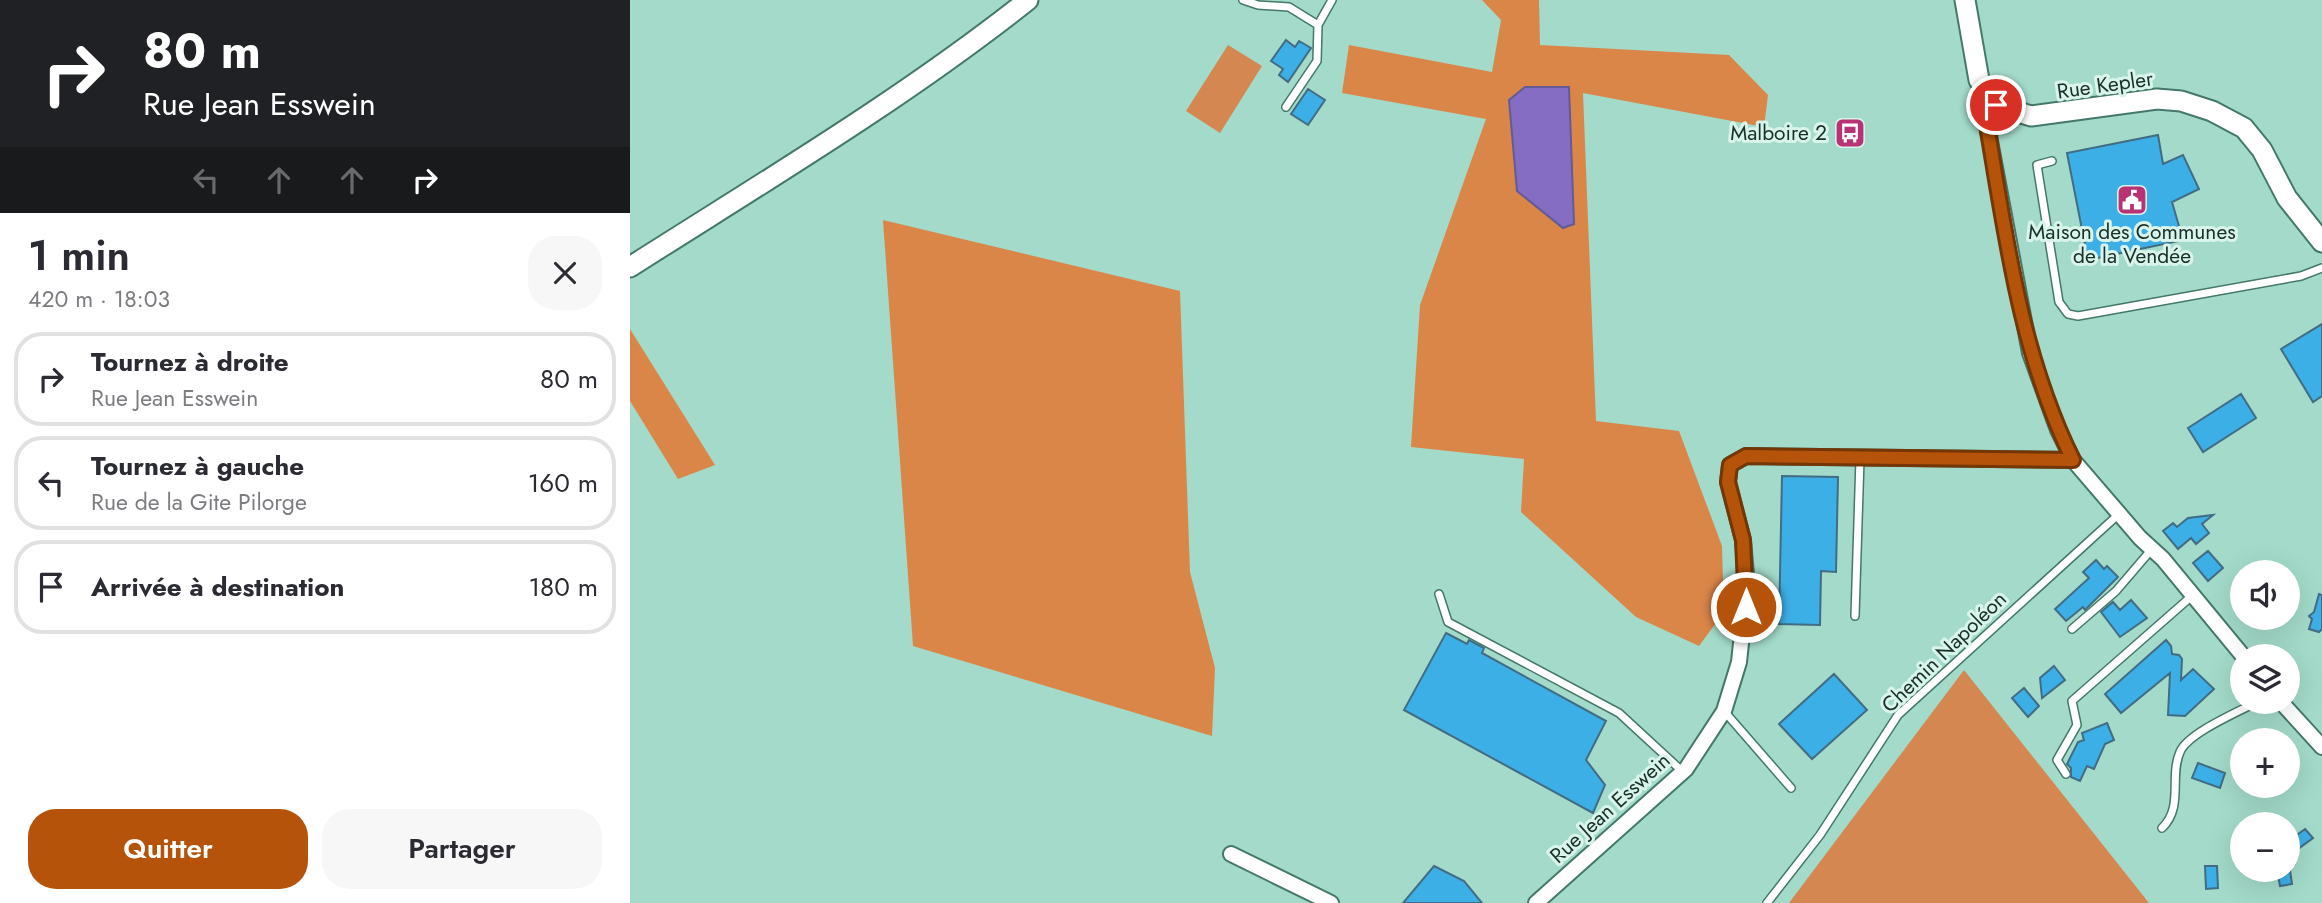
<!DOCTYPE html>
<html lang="fr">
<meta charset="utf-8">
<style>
body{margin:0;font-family:Jost,sans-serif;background:#f7f7f7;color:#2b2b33;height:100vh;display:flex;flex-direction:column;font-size:26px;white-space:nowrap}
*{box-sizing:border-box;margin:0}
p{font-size:23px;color:#7c7c81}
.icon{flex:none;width:38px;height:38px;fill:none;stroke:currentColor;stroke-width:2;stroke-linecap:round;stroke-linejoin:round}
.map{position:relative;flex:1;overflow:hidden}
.sheet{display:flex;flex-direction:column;background:#fff;width:630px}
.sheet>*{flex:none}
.banner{background:#202124;color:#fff;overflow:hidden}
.fabs{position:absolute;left:1600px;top:560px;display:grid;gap:14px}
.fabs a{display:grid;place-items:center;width:70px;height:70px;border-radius:50%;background:#fff;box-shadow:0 7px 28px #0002;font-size:35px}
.pin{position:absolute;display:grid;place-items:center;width:60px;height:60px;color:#fff;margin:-30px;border:4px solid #fff;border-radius:50%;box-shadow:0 2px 7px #0007}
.me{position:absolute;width:77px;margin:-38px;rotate:0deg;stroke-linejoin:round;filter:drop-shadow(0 0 5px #0008)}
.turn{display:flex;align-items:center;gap:24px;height:147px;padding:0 28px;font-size:32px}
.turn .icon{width:91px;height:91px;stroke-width:2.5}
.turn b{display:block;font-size:49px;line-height:60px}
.lanes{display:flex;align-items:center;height:66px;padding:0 28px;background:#0003;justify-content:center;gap:35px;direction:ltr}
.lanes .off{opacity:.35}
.round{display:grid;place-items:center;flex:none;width:74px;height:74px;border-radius:28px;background:#f7f7f7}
.summary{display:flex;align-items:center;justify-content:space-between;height:119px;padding:0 28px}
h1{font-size:42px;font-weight:600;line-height:52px}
.button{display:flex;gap:14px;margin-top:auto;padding:14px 28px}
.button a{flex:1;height:80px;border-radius:28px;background:#b45309;color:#fff;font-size:28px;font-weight:600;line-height:80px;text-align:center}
.button a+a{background:#f7f7f7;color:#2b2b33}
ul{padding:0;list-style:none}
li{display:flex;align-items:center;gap:21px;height:94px;margin:0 14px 10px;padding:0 14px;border:4px solid #e1e1e2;border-radius:28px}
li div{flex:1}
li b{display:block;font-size:26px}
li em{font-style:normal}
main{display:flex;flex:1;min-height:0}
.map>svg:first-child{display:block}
</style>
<main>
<section class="sheet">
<div class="banner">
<div class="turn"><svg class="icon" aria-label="right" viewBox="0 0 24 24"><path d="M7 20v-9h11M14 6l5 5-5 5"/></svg><div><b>80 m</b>Rue Jean Esswein</div></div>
<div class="lanes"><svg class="icon off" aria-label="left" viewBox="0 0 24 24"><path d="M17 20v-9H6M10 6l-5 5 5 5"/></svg><svg class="icon off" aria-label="ahead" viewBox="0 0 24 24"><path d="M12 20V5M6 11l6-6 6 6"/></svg><svg class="icon off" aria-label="ahead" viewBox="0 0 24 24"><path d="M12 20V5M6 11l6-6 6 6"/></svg><svg class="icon" aria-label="right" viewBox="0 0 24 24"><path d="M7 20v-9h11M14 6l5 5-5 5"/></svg></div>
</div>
<div class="summary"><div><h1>1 min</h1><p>420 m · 18:03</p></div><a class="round"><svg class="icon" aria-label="close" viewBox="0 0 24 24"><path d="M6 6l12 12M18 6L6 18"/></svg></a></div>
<ul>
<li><svg class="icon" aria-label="right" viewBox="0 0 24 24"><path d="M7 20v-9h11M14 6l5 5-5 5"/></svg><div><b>Tournez à droite</b><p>Rue Jean Esswein</p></div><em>80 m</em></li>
<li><svg class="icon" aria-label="left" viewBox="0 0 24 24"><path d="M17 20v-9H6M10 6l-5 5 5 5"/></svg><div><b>Tournez à gauche</b><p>Rue de la Gite Pilorge</p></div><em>160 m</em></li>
<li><svg class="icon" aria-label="arrive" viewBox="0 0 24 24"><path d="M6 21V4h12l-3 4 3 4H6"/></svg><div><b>Arrivée à destination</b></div><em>180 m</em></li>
</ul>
<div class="button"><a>Quitter</a><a>Partager</a></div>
</section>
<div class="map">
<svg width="1692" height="903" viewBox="0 0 1692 903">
<rect width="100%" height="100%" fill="#a3dac9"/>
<path fill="#d48751" d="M598,45L632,66L590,133L556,111Z
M1334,670L1519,903H1159Z"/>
<path fill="#db8649" d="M852,0H909L910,45L1099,55L1138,95L1134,127L953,93L966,421L1049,431L1092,546L1094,612L1069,646L1006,617L891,512L894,459L781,447L790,305L856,119L712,93L719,45L862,72L871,20Z
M253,220L550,291L560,572L585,668L582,736L283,646Z
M0,329L85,465L48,479L0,401Z"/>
<path fill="#846dc2" stroke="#645a94" stroke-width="2" d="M895,87H939L944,224L933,228L887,191L879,100Z"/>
<path fill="#3dafe7" stroke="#426c84" stroke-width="2" d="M656,40L665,47L669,41L681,48L658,82L649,75L653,69L641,61Z
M678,89L695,100L678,125L661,114Z
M1528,135L1533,164L1553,155L1569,189L1542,202L1553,240L1458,260L1437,153Z
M1692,324V396L1683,402L1651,349Z
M1611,394L1626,418L1573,452L1558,428Z
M1152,476L1208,477L1206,572L1191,571L1190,625L1149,624Z
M1583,515L1572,524L1579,533L1566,544L1561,538L1548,549L1533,531L1543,523L1547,527L1558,518Z
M1578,551L1593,568L1578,581L1563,563Z
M1466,560L1474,569L1477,566L1488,577L1455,610L1453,607L1436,621L1425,609L1459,578L1453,572Z
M1689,594L1692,595V629L1689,632L1679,629L1682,619L1679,616L1684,612Z
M1501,600L1517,618L1490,637L1471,612L1483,602L1490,610Z
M816,633L837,644L839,640L854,648L852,653L976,721L956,760L975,785L963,813L774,710Z
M1536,640L1541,646L1542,654L1549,655L1552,659L1551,680L1563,669L1584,689L1555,716L1538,715L1540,673L1491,713L1475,694Z
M1424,666L1435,680L1412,698L1410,678Z
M1204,674L1237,710L1182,759L1149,724Z
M1394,688L1409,706L1398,717L1382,698Z
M1477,723L1484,740L1475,744L1464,769L1457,766L1450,781L1441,777V768L1437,764L1448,742L1454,740L1452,733Z
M1568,763L1595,773L1590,788L1562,778Z
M1675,829L1683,838L1657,857V842Z
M804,866L834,881L852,903H773Z
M1575,866H1587L1588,888L1576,889Z
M1647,870H1660L1662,884L1650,886Z"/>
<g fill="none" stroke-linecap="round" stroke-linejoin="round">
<g stroke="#44786a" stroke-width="10">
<path id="lane" d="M613,0L628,5L659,7L688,25
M656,107L687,61L688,25L702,0
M1422,161L1407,165L1429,302L1438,314L1448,316L1671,276L1692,268
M809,594L818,622L989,713L1053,772
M1225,616L1230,459
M1442,629L1486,591L1522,549
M1094,711L1161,788
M1436,774L1427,760L1447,725L1442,701L1563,595
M1532,828C1554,807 1539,777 1550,752C1558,733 1608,712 1627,702
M1137,903L1190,835L1268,715L1489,514"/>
</g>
<g stroke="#44786a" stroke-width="18">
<path id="street" d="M1366,105L1357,125L1400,353L1428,430L1443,460L1510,538L1533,559L1613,656
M1651,702L1692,747
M601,854L701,903
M906,903L1056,769L1094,711L1109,662L1117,586L1113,540L1098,482L1100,465L1116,456L1443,460"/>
</g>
<g stroke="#44786a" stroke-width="23">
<path id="secondary" d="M1335,0L1349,80L1366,105L1401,116L1527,99L1551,101L1582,111L1614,128L1632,150L1657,198L1692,242
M0,267C135,181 273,99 398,0"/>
</g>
<use href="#lane" stroke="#fff" stroke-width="7"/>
<use href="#street" stroke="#fff" stroke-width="14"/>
<use href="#secondary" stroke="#fff" stroke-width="19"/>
</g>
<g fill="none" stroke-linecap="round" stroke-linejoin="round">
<g stroke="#753606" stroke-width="18">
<path id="route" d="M1116,607L1113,540L1098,482L1100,465L1116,456L1443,460C1391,355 1376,239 1357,125L1366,105"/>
</g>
<use href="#route" stroke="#b45309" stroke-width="12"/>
</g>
<defs>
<g id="bus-square" transform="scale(1.575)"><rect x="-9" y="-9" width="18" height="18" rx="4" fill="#b93275" stroke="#d9f4eb"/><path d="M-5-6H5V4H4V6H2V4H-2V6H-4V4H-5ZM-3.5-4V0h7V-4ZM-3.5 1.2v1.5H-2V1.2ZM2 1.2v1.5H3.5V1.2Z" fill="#fff"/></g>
<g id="civic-square" transform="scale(1.575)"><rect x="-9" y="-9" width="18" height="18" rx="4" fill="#b93275" stroke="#d9f4eb"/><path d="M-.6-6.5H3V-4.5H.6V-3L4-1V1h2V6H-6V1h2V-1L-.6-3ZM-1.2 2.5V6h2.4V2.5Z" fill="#fff"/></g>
</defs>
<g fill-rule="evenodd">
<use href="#bus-square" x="1220" y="133"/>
<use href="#civic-square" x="1502" y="200"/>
</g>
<g text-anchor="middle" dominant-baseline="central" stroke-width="6" stroke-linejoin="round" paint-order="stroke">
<g font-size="21" fill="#192f29" stroke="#d9f4eb">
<text transform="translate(1475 85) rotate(-8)">Rue Kepler</text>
<text transform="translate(1314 652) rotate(-44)">Chemin Napoléon</text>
<text transform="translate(980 808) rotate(-42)">Rue Jean Esswein</text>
</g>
<g font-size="21" fill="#192f29" stroke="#d9f4eb" text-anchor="end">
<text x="1197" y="133">Malboire 2</text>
<text x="1502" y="232" text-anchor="middle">Maison des Communes<tspan x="1502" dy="24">de la Vendée</tspan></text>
</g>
</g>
</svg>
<div class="fabs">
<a><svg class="icon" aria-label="sound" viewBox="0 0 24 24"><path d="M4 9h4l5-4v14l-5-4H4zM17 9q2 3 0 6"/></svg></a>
<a><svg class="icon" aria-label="layers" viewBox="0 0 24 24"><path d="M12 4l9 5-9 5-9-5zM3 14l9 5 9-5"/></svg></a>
<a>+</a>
<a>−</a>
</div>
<div class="pin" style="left:1366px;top:105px;background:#d93025"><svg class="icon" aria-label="arrive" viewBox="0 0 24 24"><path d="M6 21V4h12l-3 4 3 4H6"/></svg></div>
<svg class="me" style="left:1116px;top:607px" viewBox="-20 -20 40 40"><circle r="17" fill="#b45309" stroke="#fff" stroke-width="3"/><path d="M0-11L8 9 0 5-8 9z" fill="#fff"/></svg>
</div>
</main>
